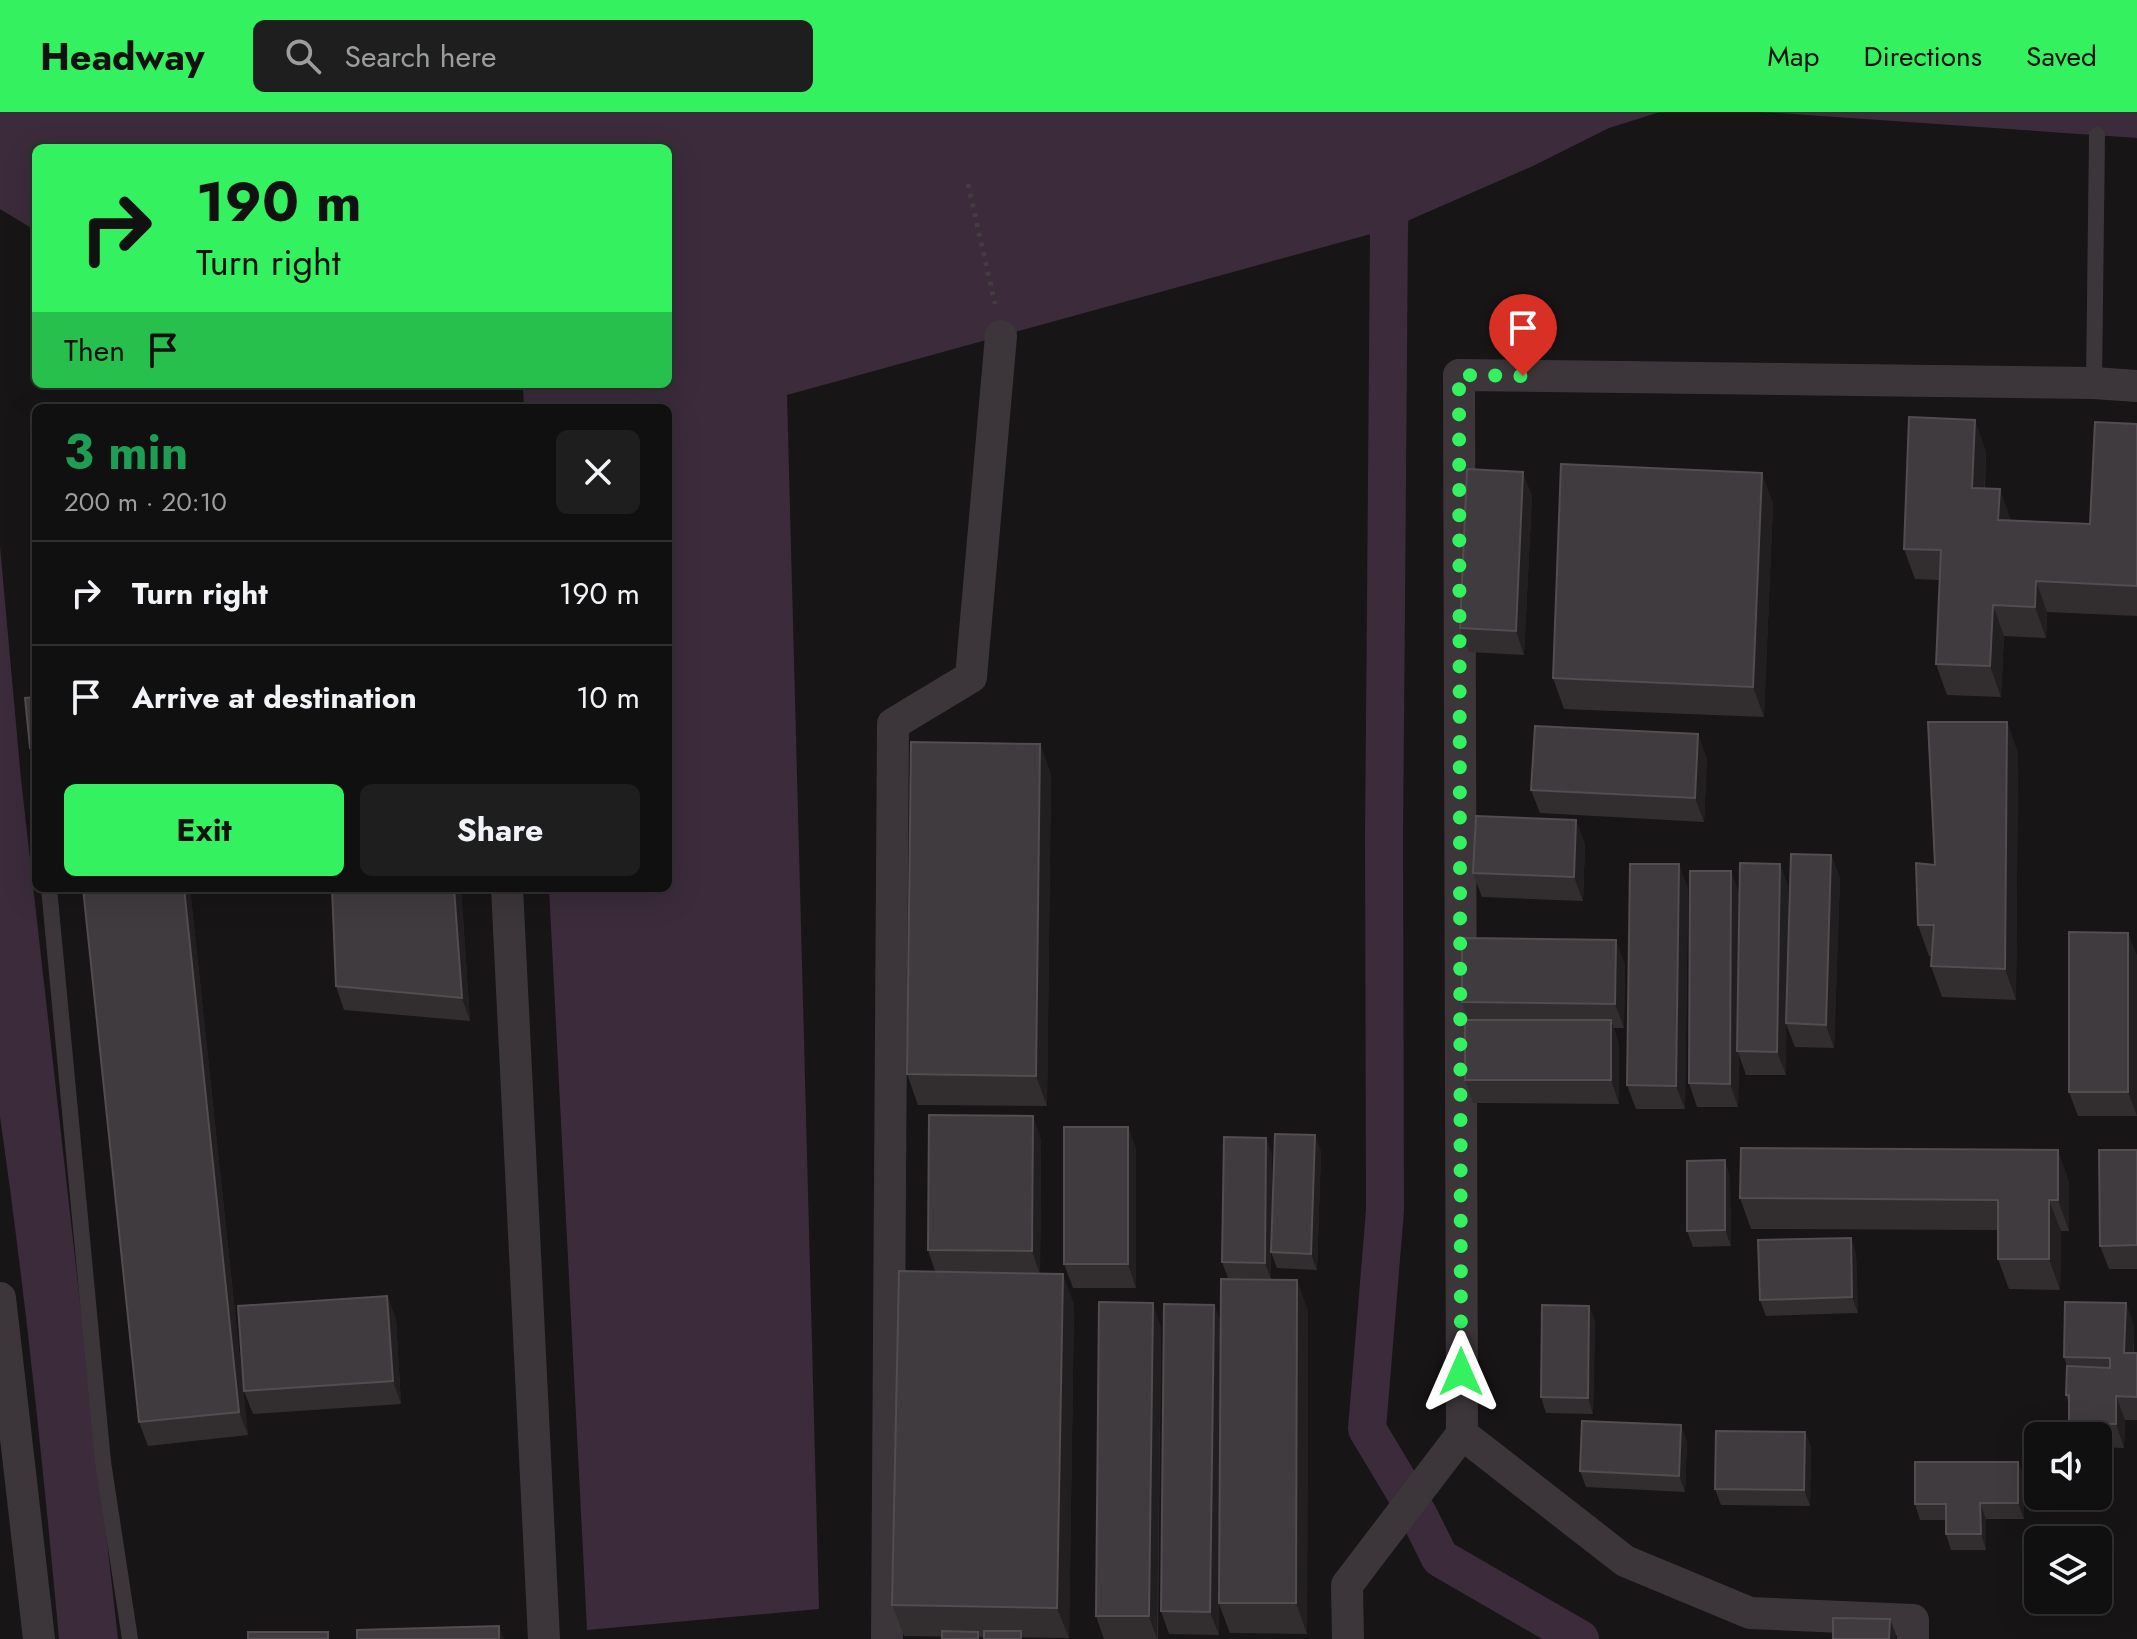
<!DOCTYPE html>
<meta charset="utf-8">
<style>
body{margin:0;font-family:Jost,sans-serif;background:#1e1e1e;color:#f1f3f6;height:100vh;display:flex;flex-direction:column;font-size:30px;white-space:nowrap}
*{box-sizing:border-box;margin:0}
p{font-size:26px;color:#9c9d9f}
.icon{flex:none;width:44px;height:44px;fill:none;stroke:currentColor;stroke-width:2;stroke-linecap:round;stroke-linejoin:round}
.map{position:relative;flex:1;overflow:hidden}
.side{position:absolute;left:32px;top:292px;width:640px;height:488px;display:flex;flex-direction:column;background:#111010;border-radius:12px;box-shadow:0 8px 32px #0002,0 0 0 2px #303030}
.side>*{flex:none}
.guide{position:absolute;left:32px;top:32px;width:640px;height:244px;border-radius:12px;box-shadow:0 8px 32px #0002,0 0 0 2px #303030;background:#33f15f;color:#111;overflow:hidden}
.fabs{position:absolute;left:2024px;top:1310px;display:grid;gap:16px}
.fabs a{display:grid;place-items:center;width:88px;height:88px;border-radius:12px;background:#111010;box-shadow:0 8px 32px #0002,0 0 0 2px #303030;font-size:40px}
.pin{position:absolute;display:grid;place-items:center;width:68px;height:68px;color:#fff;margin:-82px -34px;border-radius:50% 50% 50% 0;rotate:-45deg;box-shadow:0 0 8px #0007}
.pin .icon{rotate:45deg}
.me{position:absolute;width:88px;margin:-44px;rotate:0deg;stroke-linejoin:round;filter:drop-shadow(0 0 6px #0008)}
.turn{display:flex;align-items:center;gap:28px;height:168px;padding:0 32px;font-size:36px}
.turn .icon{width:104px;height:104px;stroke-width:2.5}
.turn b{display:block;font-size:56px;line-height:68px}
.then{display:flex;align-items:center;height:76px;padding:0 32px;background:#0003;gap:16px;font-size:30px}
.round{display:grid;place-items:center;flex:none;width:84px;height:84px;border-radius:12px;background:#1e1e1e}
.head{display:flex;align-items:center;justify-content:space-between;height:136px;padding:0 32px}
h1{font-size:48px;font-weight:700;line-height:60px;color:#1e9e55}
.primary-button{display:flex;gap:16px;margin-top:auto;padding:16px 32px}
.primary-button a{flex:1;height:92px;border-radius:12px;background:#33f15f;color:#111;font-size:32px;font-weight:700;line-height:92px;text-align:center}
.primary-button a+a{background:#1e1e1e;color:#f1f3f6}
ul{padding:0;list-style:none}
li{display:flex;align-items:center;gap:24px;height:104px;padding:0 32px;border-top:2px solid #303030}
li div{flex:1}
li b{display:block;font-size:30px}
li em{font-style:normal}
header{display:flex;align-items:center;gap:48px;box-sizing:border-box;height:112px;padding:0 40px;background:#33f15f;color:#111}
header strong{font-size:38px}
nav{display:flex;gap:44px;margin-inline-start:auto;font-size:28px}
.search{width:560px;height:72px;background:#1e1e1e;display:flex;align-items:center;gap:20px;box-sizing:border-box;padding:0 28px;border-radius:12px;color:#9c9d9f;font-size:30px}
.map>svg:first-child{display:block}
</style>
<header>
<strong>Headway</strong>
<div class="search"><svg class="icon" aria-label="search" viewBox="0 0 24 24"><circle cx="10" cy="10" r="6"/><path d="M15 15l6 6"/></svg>Search here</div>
<nav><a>Map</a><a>Directions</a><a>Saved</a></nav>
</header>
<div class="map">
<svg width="2137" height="1527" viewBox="0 0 2137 1527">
<rect width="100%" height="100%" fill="#171516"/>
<path fill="#3b2b3b" d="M0,0H1660L1609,16L1533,54L1389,117L787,283L819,1497L587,1518L549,776H668V296H524L523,275L481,272H668V36H36V119L0,97Z
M1762,0H2137V26Z
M0,434L21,667L118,1527H59C43,1353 25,1178 0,1005Z"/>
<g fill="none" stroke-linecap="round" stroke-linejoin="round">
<path stroke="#3b2b3b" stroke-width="38" d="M1394,0L1389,117L1386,493L1384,724L1385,1098L1367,1317L1418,1402L1440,1446L1580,1527"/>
<path stroke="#433c41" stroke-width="5" stroke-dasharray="4 6" stroke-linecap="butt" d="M968,72L995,192"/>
<path stroke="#3c363a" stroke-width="16" d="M2094,271L2097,23
M49,776L103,1350L130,1527"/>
<path stroke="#3c363a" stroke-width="32" d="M507,776L544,1527
M0,1186L39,1527
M1462,1322L1625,1449L1750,1501L1913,1508V1527
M887,1527L893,612L971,565L1001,224
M1348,1527L1347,1473L1462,1322L1459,263L2094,271L2137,274"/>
</g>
<path fill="#322e30" d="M2137,312V504L2047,500L2046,526L2004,524L2001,585L1947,583L1936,552L1940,468L1915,467L1904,437L1986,339L1985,376L2011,408L2090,412Z
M1532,384L1524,543L1469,540L1460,516Z
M1773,391L1764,605L1564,597L1553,566Z
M36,585V652L30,636Z
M2007,610L2018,641L2016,888L1942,885L1931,854L1932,844H1929L1918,813L1935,753Z
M1040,632L1051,663L1047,994L918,993L907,962Z
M1707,646L1704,710L1540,701L1531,678Z
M1585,731L1583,789L1482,785L1473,761Z
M1831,743L1840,766L1834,936L1795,935L1786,912V963H1746L1739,943L1738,995H1697L1689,971L1739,781L1780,752L1788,775L1787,895Z
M83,776H190L248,1323L148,1334L139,1310Z
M332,776H461L470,909L344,898L336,874Z
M1688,776L1685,997H1636L1627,973Z
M2128,821L2137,844V1004H2078L2069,980Z
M1625,852L1624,916H1614L1619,932V992L1473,991L1465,968L1468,908L1462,890Z
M1128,1015L1136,1038V1176H1073L1064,1152Z
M1041,1027L1040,1161L1074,1192L1069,1526L904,1524L892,1493L935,1159L928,1138Z
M2137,1038V1157H2109L2100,1134Z
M1321,1039L1317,1158L1277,1156L1271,1140V1167L1228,1166L1222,1150L1272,1042L1271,1133Z
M1730,1064L1731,1134L1693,1135L1687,1119Z
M2069,1069V1119H2061L2060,1178L2009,1177L1998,1147V1118L1751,1117L1740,1086Z
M1851,1126L1856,1142L1858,1201L1766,1204L1760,1188Z
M387,1184L396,1207L401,1292L253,1302L244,1279Z
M1214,1193L1221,1211L1308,1198L1307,1522L1230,1521L1219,1492V1523L1169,1522L1161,1499Z
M1589,1194L1595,1210L1593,1302L1546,1301L1541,1285Z
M2134,1214V1241H2137V1308H2125L2124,1336L2098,1335V1324H2074L2069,1311V1293L2066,1283L2067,1254L2064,1245Z
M1161,1215L1158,1527H1104L1096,1504Z
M1805,1320L1811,1336L1810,1394L1721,1393L1715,1377Z
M1687,1329L1685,1380L1586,1375L1580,1359Z
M2018,1350L2024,1366V1407H1986V1438H1951L1946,1422V1408H1920L1915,1392Z"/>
<path fill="#211f20" d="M1975,308L1986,339L1983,406L1972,376Z
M1523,360L1532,384L1524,543L1516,519Z
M1762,361L1773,391L1764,605L1753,575Z
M2000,377L2011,408L2010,438L1998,408Z
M2036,469L2047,500L2046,526L2035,495Z
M1993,493L2004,524L2001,585L1990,554Z
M2007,610L2018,641L2016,888L2005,857Z
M1698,622L1707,646L1704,710L1695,686Z
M1040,632L1051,663L1047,994L1036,964Z
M1576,708L1585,731L1583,789L1574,765Z
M1831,743L1840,766L1834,936L1826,913Z
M1679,752L1688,776L1685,997L1676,974Z
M1780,752L1788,775L1786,963L1777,940Z
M1731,759L1740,783L1737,939L1739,943L1738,995L1730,972Z
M184,776H190L248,1323L239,1300Z
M454,776H461L470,909L462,886Z
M2128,821L2137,844V1004L2128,980Z
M1616,828L1625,852L1624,916L1615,892Z
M1611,908L1619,932V992L1611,968Z
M1033,1004L1041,1027L1040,1163L1032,1139Z
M1128,1015L1136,1038V1176L1128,1152Z
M1315,1023L1321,1039L1317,1158L1311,1142Z
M1266,1026L1272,1042L1271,1167L1265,1151Z
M2058,1038L2069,1069V1119L2058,1088Z
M1725,1048L1730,1064L1731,1134L1725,1118Z
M2049,1088L2061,1119L2060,1178L2049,1147Z
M1851,1126L1856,1142L1858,1201L1852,1185Z
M1063,1162L1074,1192L1069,1526L1057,1496Z
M1297,1168L1308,1198L1307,1522L1296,1491Z
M387,1184L396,1207L401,1292L393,1269Z
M1153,1191L1161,1215L1157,1527L1149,1504Z
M2126,1191L2134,1214L2133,1264L2124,1241Z
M1214,1193L1223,1216L1219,1523L1210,1500Z
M1589,1194L1595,1210L1593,1302L1588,1286Z
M2116,1284L2125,1308L2124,1336L2116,1312Z
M1681,1313L1687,1329L1685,1380L1679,1364Z
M1805,1320L1811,1336L1810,1394L1804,1378Z
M2018,1350L2024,1366V1407L2018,1391Z
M1980,1391L1986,1407V1438L1981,1422Z
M1890,1507L1896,1523V1527H1889Z
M499,1514L504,1527H499Z"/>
<path fill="#403b3e" stroke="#534c50" stroke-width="2" d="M1909,305L1975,308L1972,376L2000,377L1998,408L2090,412L2095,310L2137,312V474L2036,469L2035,495L1993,493L1990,554L1936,552L1941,438L1904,437Z
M1561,352L1762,361L1753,575L1553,566Z
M1467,357L1523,360L1516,519L1460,516Z
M36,585V636H30L25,586Z
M1928,610H2007L2005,857L1931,854L1934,813H1918L1916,751L1935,753Z
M1535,614L1698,622L1695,686L1531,678Z
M911,630L1040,632L1036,964L907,962Z
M1476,704L1576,708L1574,765L1473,761Z
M1791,742L1831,743L1826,913L1786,911Z
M1740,751L1780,752L1777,940L1737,939Z
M1630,752H1679L1676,974L1627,973Z
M1690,759H1731L1730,972L1689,971Z
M83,776H184L239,1300L139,1310Z
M332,776H454L462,886L336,874Z
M2069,820L2128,821V980H2069Z
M1462,826L1616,828L1615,892L1462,890Z
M1465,908H1611V968H1465Z
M929,1003L1033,1004L1032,1139L928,1138Z
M1064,1015H1128V1152H1064Z
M1275,1022L1315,1023L1311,1142L1271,1140Z
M1224,1025L1266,1026L1265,1151L1222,1150Z
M1741,1036L2058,1038V1088H2049V1147H1998V1088L1740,1086Z
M2099,1038H2137V1133L2100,1134Z
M1725,1048V1118L1687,1119V1049Z
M1851,1126L1852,1185L1760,1188L1758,1128Z
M899,1159L1063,1162L1057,1496L892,1493Z
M1221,1167L1297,1168L1296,1491H1219Z
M387,1184L393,1269L244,1279L238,1194Z
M1099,1190L1153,1191L1149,1504H1096Z
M2065,1190L2126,1191L2124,1241H2137V1285L2116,1284V1312L2069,1311V1283H2066L2067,1254L2110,1256V1246L2064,1245Z
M1164,1192L1214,1193L1210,1500L1161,1499Z
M1542,1193L1589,1194L1588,1286L1541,1285Z
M1582,1309L1681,1313L1679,1364L1580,1359Z
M1716,1319L1805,1320L1804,1378L1715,1377Z
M1915,1350H2018V1391H1980L1981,1422H1946V1392H1915Z
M1833,1506L1890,1507L1889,1527H1833Z
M499,1514V1527H357V1518Z
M942,1519L978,1520V1527H942Z
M984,1519H1021V1527H984Z
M248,1520H328V1527H248Z"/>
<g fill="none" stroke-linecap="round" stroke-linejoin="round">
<path stroke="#33f15f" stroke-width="14" stroke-dasharray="0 25.2" d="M1461,1260L1459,263L1523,264"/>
</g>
</svg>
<div class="fabs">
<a><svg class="icon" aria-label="sound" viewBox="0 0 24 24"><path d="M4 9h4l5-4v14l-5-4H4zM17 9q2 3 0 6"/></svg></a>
<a><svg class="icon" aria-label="layers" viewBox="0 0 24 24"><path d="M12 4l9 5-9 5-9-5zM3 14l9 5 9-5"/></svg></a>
</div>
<div class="pin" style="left:1523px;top:264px;background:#d93025"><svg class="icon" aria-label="arrive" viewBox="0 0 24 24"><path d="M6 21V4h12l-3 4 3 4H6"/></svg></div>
<svg class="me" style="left:1461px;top:1260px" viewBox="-20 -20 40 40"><path d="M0-17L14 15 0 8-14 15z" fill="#33f15f" stroke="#fff" stroke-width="4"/></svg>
<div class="guide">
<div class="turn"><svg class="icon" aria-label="right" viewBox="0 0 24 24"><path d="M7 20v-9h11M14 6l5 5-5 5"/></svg><div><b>190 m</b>Turn right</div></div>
<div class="then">Then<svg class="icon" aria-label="arrive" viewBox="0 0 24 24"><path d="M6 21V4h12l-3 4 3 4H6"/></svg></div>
</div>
<section class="side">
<div class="head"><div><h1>3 min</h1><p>200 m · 20:10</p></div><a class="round"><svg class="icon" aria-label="close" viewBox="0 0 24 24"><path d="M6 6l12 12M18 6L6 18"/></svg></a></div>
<ul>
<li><svg class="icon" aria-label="right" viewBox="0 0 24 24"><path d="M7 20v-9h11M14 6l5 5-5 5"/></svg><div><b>Turn right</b></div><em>190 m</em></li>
<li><svg class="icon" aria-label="arrive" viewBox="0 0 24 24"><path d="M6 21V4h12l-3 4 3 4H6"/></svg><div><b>Arrive at destination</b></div><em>10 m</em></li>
</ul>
<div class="primary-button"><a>Exit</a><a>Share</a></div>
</section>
</div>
